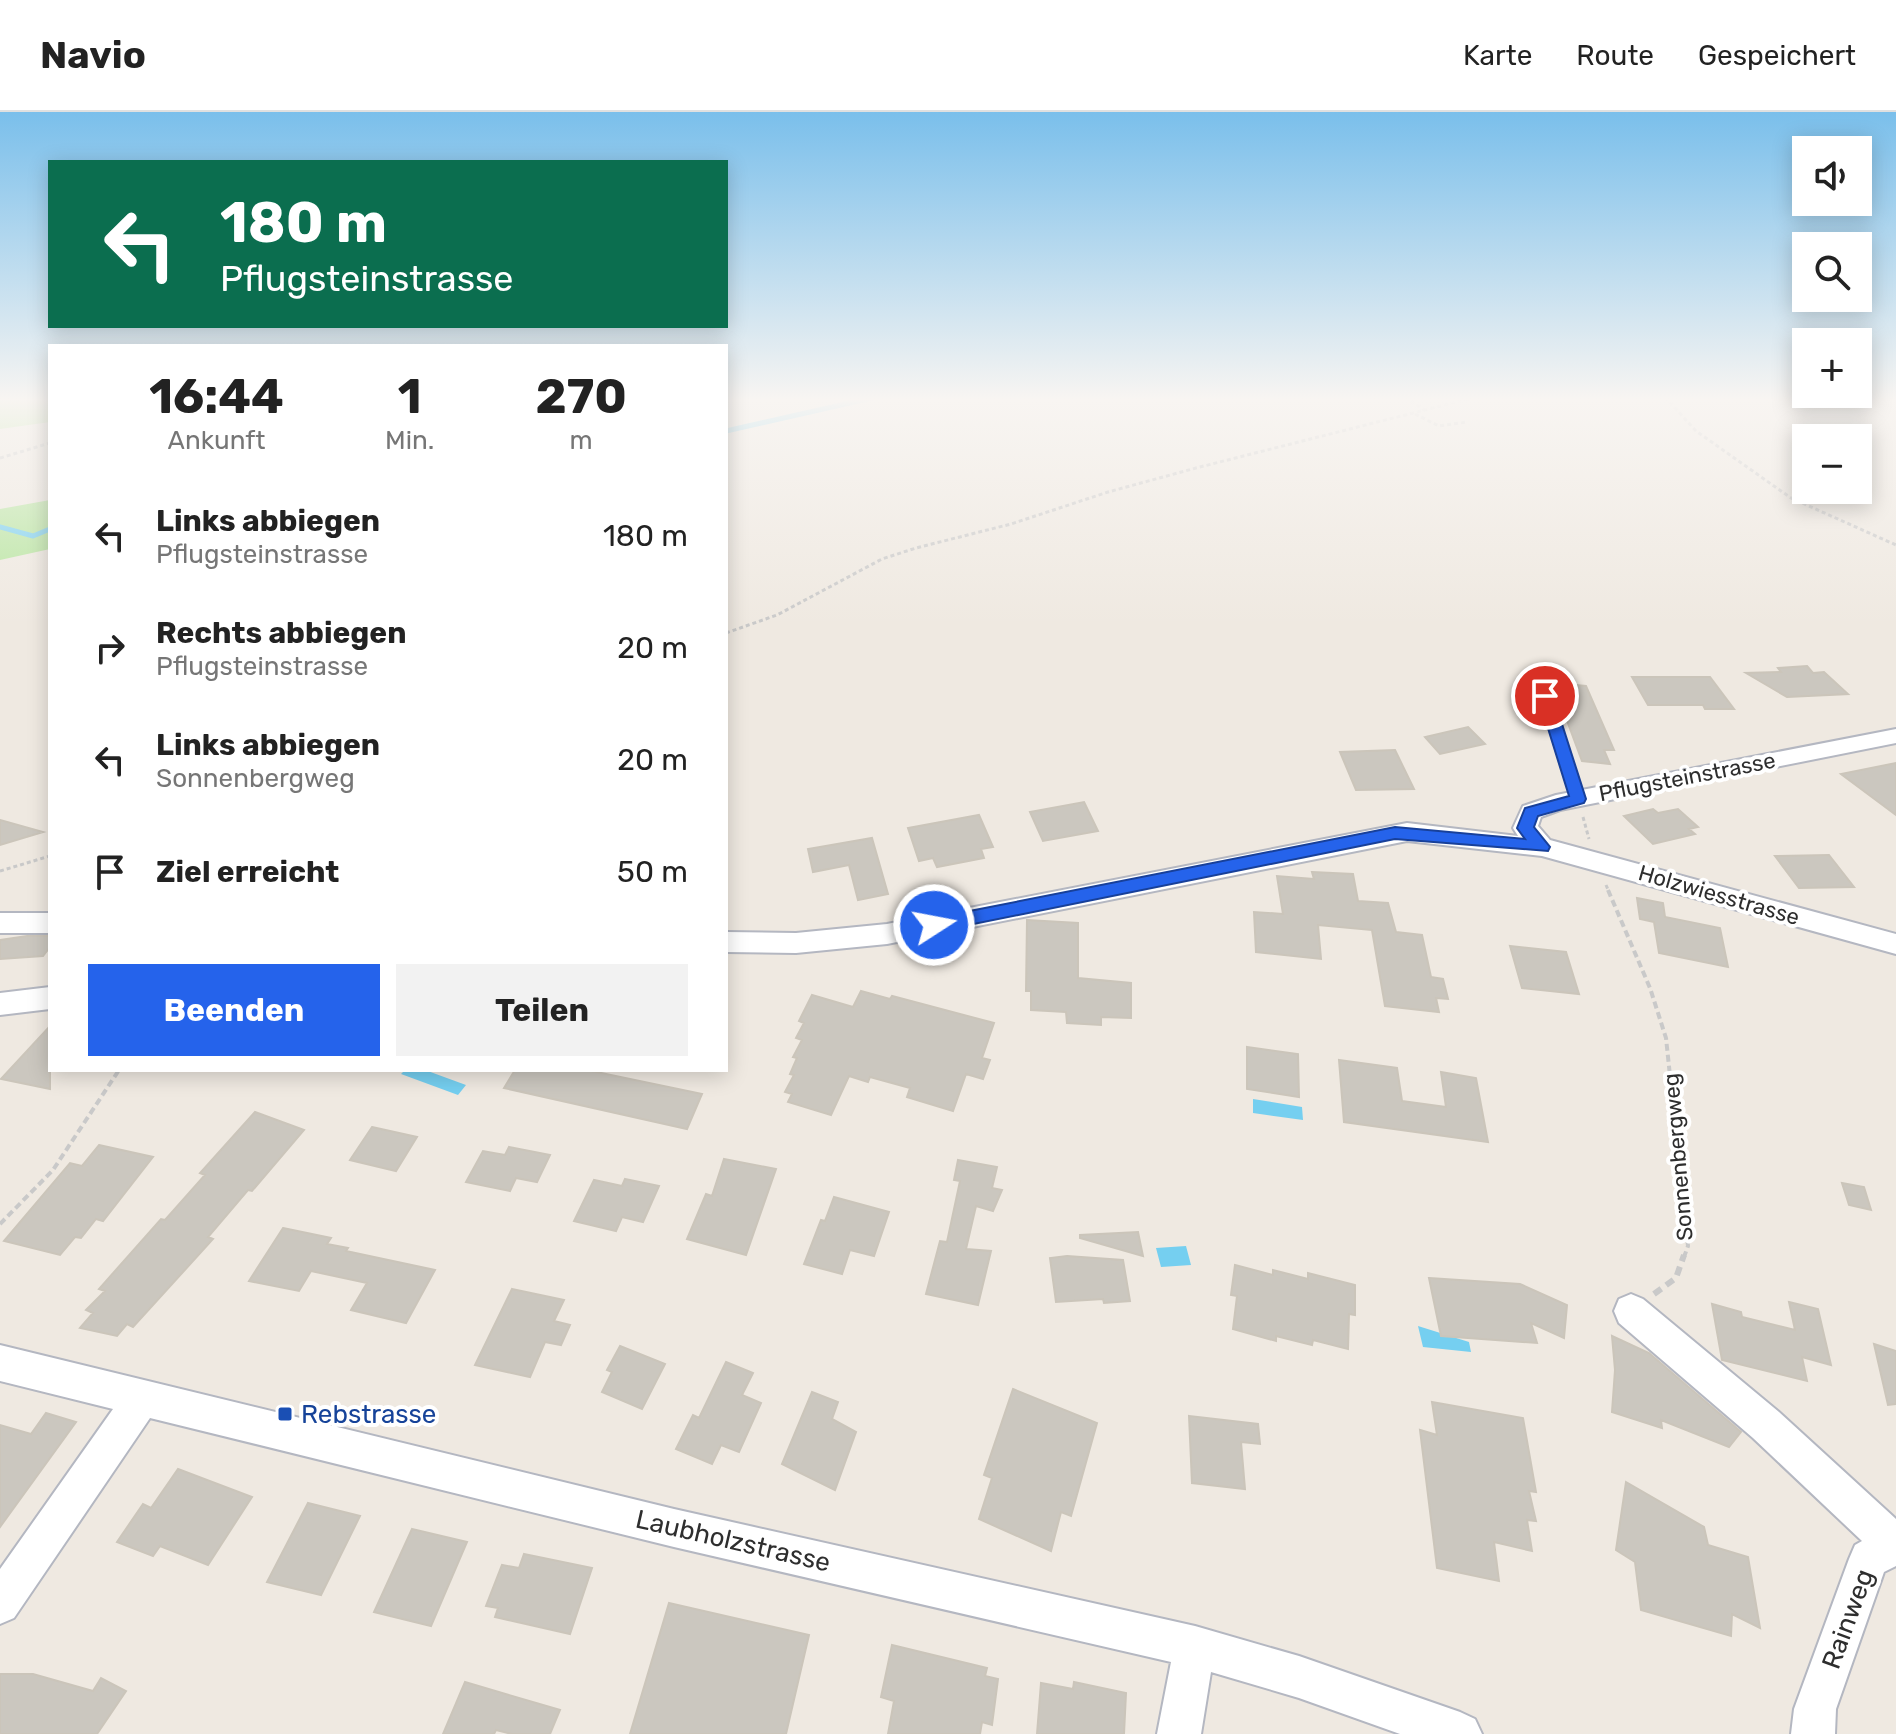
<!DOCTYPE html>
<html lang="de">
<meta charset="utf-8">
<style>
body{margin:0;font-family:Rubik,sans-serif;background:#f2f2f2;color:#222;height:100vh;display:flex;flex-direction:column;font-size:30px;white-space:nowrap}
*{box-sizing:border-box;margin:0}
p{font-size:26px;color:#767676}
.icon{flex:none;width:44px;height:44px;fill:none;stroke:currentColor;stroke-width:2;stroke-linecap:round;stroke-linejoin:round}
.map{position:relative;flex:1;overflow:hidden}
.sheet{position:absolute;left:48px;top:232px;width:680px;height:728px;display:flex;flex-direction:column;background:#fff;border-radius:0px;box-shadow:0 4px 20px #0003}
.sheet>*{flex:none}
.hud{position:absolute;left:48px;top:48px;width:680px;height:168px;border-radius:0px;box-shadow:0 4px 20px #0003;background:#0b6e4f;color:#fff;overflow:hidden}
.controls{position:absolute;left:1792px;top:24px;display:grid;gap:16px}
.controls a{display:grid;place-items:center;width:80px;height:80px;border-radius:0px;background:#fff;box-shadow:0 4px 20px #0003;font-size:40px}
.pin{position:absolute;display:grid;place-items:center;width:68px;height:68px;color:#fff;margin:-34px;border:4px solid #fff;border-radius:50%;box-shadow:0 2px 8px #0007}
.me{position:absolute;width:88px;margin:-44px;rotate:79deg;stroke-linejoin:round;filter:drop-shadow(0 0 6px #0008)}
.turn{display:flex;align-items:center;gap:28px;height:168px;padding:0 40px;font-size:36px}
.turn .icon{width:104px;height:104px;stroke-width:2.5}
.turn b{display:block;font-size:56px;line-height:68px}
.eta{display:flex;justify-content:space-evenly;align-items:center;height:136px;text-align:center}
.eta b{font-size:48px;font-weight:700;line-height:56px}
.action{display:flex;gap:16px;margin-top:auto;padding:16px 40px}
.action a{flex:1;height:92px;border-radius:0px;background:#2563eb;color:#fff;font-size:32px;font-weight:700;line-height:92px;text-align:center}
.action a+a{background:#f2f2f2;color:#222}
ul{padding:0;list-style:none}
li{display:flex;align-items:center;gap:24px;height:112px;padding:0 40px}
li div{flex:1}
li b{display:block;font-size:30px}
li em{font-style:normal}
header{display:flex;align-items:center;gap:48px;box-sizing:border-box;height:112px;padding:0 40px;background:#fff;border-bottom:2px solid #e0e0e0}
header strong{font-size:38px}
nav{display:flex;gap:44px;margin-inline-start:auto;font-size:28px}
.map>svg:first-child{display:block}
</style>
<header>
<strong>Navio</strong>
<nav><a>Karte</a><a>Route</a><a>Gespeichert</a></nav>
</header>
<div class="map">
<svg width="1896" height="1622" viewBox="0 0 1896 1622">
<rect width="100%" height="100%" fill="#efe9e1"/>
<path fill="#b6e59e" d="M0,285H50V310L0,317Z
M50,388V437L0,448V397Z"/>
<path fill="#75cff0" d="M405,958H425L466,973L458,983L401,962Z
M1253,987L1302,995L1303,1008L1253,1001Z
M1186,1134L1191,1153L1161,1155L1156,1136Z
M1418,1214L1469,1230L1471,1240L1423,1235Z"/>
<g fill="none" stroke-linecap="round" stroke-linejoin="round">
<path stroke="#75cff0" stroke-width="5" d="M726,319L876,285
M0,415L33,424L50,417"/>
</g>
<path fill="#cbc7bf" stroke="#cbc5ba" stroke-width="2" d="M1807,554L1813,561L1824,560L1848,582L1787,585L1746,561L1781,560L1778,556Z
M1632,565H1710L1734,597H1705L1703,593H1648Z
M1553,571L1586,574L1614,638H1604L1610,652L1582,649Z
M1468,615L1485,632L1440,642L1425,625Z
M1395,638L1414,677L1356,678L1340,640Z
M1896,651V703L1841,662Z
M1084,690L1098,719L1043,729L1030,700Z
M1653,697L1658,701L1678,697L1698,715L1689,717L1695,722L1653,732L1624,704Z
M979,703L993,735L981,737L984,746L937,755L933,746L919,749L908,716Z
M0,708L43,720L0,733Z
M872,726L888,782L858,788L849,753L813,760L808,737Z
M1829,743L1854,775L1799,776L1775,744Z
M1312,760L1353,762L1358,789L1388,791L1396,820L1422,823L1431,865L1443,867L1448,887L1436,886L1439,900L1385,894L1372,818L1318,813L1321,847L1256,840L1254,800L1283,802L1277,764L1314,767Z
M1637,786L1663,791L1665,805L1720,816L1728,855L1659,841L1654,810L1640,807Z
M1027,808L1078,811V866L1131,871V906L1101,905V913L1067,911L1066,900L1031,898V879H1026Z
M27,824H50V835L43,844L0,847V828Z
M1510,834L1566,840L1579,882L1522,876Z
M861,879L890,887L892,884L994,911L982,946L990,948L983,967L966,962L953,999L907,985L910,976L870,965L868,970L849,964L831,1003L788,990L792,982L785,980L794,963L790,962L797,946L793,945L802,928L796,926L804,911L799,909L812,883L853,895Z
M50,914V977L1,967Z
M1247,935L1298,942L1299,985L1247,977Z
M1339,948L1397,956L1402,989L1446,995L1441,960L1476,966L1488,1030L1344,1010Z
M515,958H587L702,982L687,1017L504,976Z
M255,1000L304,1018L252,1079L248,1078L208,1125L213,1127L133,1215L127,1212L117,1224L80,1216L93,1201L86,1198L105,1179L99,1177L161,1107L165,1108L205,1063L200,1061Z
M372,1015L417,1025L396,1059L350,1048Z
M99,1033L153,1045L103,1109L96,1107L81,1126L75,1125L60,1143L4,1129L70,1051L82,1054Z
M509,1035L550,1043L537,1070L516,1066L510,1079L466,1070L483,1039L505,1043Z
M724,1047L776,1057L746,1143L687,1127L706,1082L712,1084Z
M958,1048L997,1055L992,1076L1002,1078L993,1099L976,1094L966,1137L991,1139L978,1193L926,1182L940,1129L947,1130L960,1069L954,1068Z
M625,1067L659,1074L643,1110L622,1105L616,1119L574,1109L594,1068L622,1074Z
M1842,1071L1864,1075L1871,1098L1849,1093Z
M834,1085L889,1100L874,1144L850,1138L842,1162L804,1152L821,1108L825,1109Z
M283,1116L331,1126L327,1132L348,1136L346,1139L435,1158L406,1211L351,1198L367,1171L311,1159L299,1179L249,1169Z
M1138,1120L1143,1144L1080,1126V1123Z
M1067,1144L1123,1148L1130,1189L1104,1191L1103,1187L1056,1190L1050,1146Z
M1235,1153L1273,1163V1158L1308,1167V1161L1355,1173V1203L1349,1202L1348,1237L1313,1228L1312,1233L1276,1224V1229L1233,1217L1237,1184L1231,1183Z
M1429,1166L1520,1172L1567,1193L1564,1226L1531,1211L1537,1231L1441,1224Z
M512,1177L564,1188L554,1209L570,1213L561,1233L545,1230L530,1265L475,1253Z
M1789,1190L1818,1197L1831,1253L1802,1245L1807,1269L1722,1248L1712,1192L1741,1200L1742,1205L1795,1218Z
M1612,1224L1649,1241L1741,1320L1729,1335L1661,1308L1662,1316L1612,1300L1615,1258Z
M1874,1232L1896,1239V1292L1888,1293Z
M620,1234L665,1252L642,1297L602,1280L612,1260L607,1258Z
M726,1250L753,1261L742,1283L761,1291L739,1340L721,1333L712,1352L676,1337L693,1303L699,1306Z
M1013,1277L1097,1311L1071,1404L1061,1400L1051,1439L979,1407L992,1366L984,1363Z
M812,1280L838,1290L832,1307L856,1320L835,1378L782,1352Z
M1432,1290L1523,1306L1536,1380L1529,1379L1536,1409L1527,1408L1532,1439L1494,1430L1499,1469L1437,1456L1420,1318L1437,1323Z
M46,1301L76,1310L0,1415V1313L31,1322Z
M1189,1304L1258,1312L1260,1332L1241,1330L1245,1377L1192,1371Z
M178,1357L252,1385L208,1453L160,1434L153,1444L117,1430L143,1392L151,1396Z
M1626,1370L1704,1415L1708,1433L1748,1445L1760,1516L1732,1502L1731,1524L1641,1498L1635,1450L1616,1438Z
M308,1391L360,1404L321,1483L267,1470Z
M412,1417L467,1430L431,1514L374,1500Z
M524,1442L592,1456L570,1522L495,1505L498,1496L486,1494L502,1453L519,1456Z
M669,1491L809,1523L786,1622H630Z
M892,1533L987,1556L985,1564L998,1567L992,1613L982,1610L980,1622H888L894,1589L881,1585Z
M0,1562H33L93,1579L101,1566L126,1579L97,1622H0Z
M465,1570L560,1598L550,1622H512L496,1618L494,1622H443Z
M1074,1570L1126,1581L1124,1622H1037L1041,1571L1073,1577Z"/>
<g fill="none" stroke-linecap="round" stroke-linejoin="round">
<g stroke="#b4b7c1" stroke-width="4">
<path id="lane" d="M1545,580L1551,584L1584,687L1582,690L1578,691L1572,687L1539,584Z"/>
</g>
<g stroke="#b4b7c1" stroke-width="4">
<path id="street" d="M1896,617V631L1560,698L1541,705L1538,714L1550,728L1896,822V842L1542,744L1407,729L887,832L796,841L726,840V820L796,821L887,812L1407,711L1518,724L1513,716L1523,694L1556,683Z
M0,801H50V821H0Z
M50,875V897L0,903V881Z
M1631,1182L1643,1187L1779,1300L1896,1407V1454L1884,1460L1836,1597L1835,1622H1791L1794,1597L1849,1447L1855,1433L1862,1429L1753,1326L1619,1211L1614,1199L1619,1187Z
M0,1233L674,1397L1195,1514L1299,1544L1460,1600L1475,1607L1482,1622H1400L1299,1586L1211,1560L1201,1622H1157L1171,1550L674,1435L150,1306L14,1506L0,1512V1457L113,1297L0,1269Z"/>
</g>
<path stroke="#c9c9c9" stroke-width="3" stroke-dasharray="4 3" stroke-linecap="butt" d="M1405,285L1426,299
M1665,285L1696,319L1791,386L1896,433
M1415,302L1439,314L1467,310
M0,346L50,331
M726,521L777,503L882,447L916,436L1011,412L1108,380L1196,356L1476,285
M1583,705L1589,727
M0,759L50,744
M1606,773L1609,780"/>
<path stroke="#c9c9c9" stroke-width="4" stroke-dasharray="7 4" stroke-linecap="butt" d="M1608,778L1650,876L1666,926L1688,1134L1684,1145
M0,1112L53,1058L119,958"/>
<path stroke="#c9c9c9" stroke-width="6" stroke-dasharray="9 6" stroke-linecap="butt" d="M1654,1182L1676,1166L1684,1143"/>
<use href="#lane" fill="#fff" fill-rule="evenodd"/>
<use href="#street" fill="#fff" fill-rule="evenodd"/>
</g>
<linearGradient id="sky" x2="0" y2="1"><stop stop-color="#7abfeb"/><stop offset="0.56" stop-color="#f8f5f2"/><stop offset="1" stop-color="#f8f5f2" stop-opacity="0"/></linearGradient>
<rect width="1896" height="513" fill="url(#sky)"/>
<path fill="#2563eb" stroke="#184099" stroke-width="2" d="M1545,579L1553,584L1586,687L1584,691L1538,704L1534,715L1550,735L1548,739L1395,727L934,820L925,813L934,806L1395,715L1525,727L1517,716L1525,696L1569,684L1538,584Z"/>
<rect fill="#1a4fb4" stroke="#fff" stroke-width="3" x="277" y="1294" width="16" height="16" rx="4"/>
<g text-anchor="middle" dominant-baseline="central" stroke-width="8" stroke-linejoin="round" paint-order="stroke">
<g font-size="22" fill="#2e2e2e" stroke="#fff">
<text transform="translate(1687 665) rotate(-11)">Pflugsteinstrasse</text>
<text transform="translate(1719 783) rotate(16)">Holzwiesstrasse</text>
<text transform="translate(1678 1045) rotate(-95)">Sonnenbergweg</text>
</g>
<g font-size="26" fill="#164399" stroke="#fff" text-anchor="start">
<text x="301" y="1302">Rebstrasse</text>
</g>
<g font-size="26" fill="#2e2e2e" stroke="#fff">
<text transform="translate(733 1429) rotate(13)">Laubholzstrasse</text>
<text transform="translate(1848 1507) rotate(-70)">Rainweg</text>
</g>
</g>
</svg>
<div class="controls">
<a><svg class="icon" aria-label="sound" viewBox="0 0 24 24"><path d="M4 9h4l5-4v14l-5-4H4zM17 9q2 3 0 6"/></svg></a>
<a><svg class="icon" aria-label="search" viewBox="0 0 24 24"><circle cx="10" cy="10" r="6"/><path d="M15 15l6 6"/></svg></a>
<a>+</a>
<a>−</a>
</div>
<div class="pin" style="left:1545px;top:584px;background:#d93025"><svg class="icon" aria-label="arrive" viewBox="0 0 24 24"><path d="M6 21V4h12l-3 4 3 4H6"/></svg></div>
<svg class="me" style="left:934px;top:813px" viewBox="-20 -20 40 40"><circle r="17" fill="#2563eb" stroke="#fff" stroke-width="3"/><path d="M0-11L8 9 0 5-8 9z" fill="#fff"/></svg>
<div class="hud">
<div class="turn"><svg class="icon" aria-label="left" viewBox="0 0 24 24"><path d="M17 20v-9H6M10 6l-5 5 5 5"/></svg><div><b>180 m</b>Pflugsteinstrasse</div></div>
</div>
<section class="sheet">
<div class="eta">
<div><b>16:44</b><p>Ankunft</p></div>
<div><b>1</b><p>Min.</p></div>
<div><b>270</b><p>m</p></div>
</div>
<ul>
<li><svg class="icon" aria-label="left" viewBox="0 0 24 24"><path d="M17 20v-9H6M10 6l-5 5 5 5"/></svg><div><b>Links abbiegen</b><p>Pflugsteinstrasse</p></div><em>180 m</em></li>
<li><svg class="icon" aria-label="right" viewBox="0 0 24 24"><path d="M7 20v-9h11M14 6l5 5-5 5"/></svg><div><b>Rechts abbiegen</b><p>Pflugsteinstrasse</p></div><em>20 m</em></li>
<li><svg class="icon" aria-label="left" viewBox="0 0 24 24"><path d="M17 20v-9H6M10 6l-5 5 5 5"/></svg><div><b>Links abbiegen</b><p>Sonnenbergweg</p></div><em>20 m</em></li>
<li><svg class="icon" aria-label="arrive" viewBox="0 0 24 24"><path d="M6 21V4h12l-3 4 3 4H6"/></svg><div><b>Ziel erreicht</b></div><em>50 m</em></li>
</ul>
<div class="action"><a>Beenden</a><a>Teilen</a></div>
</section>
</div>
